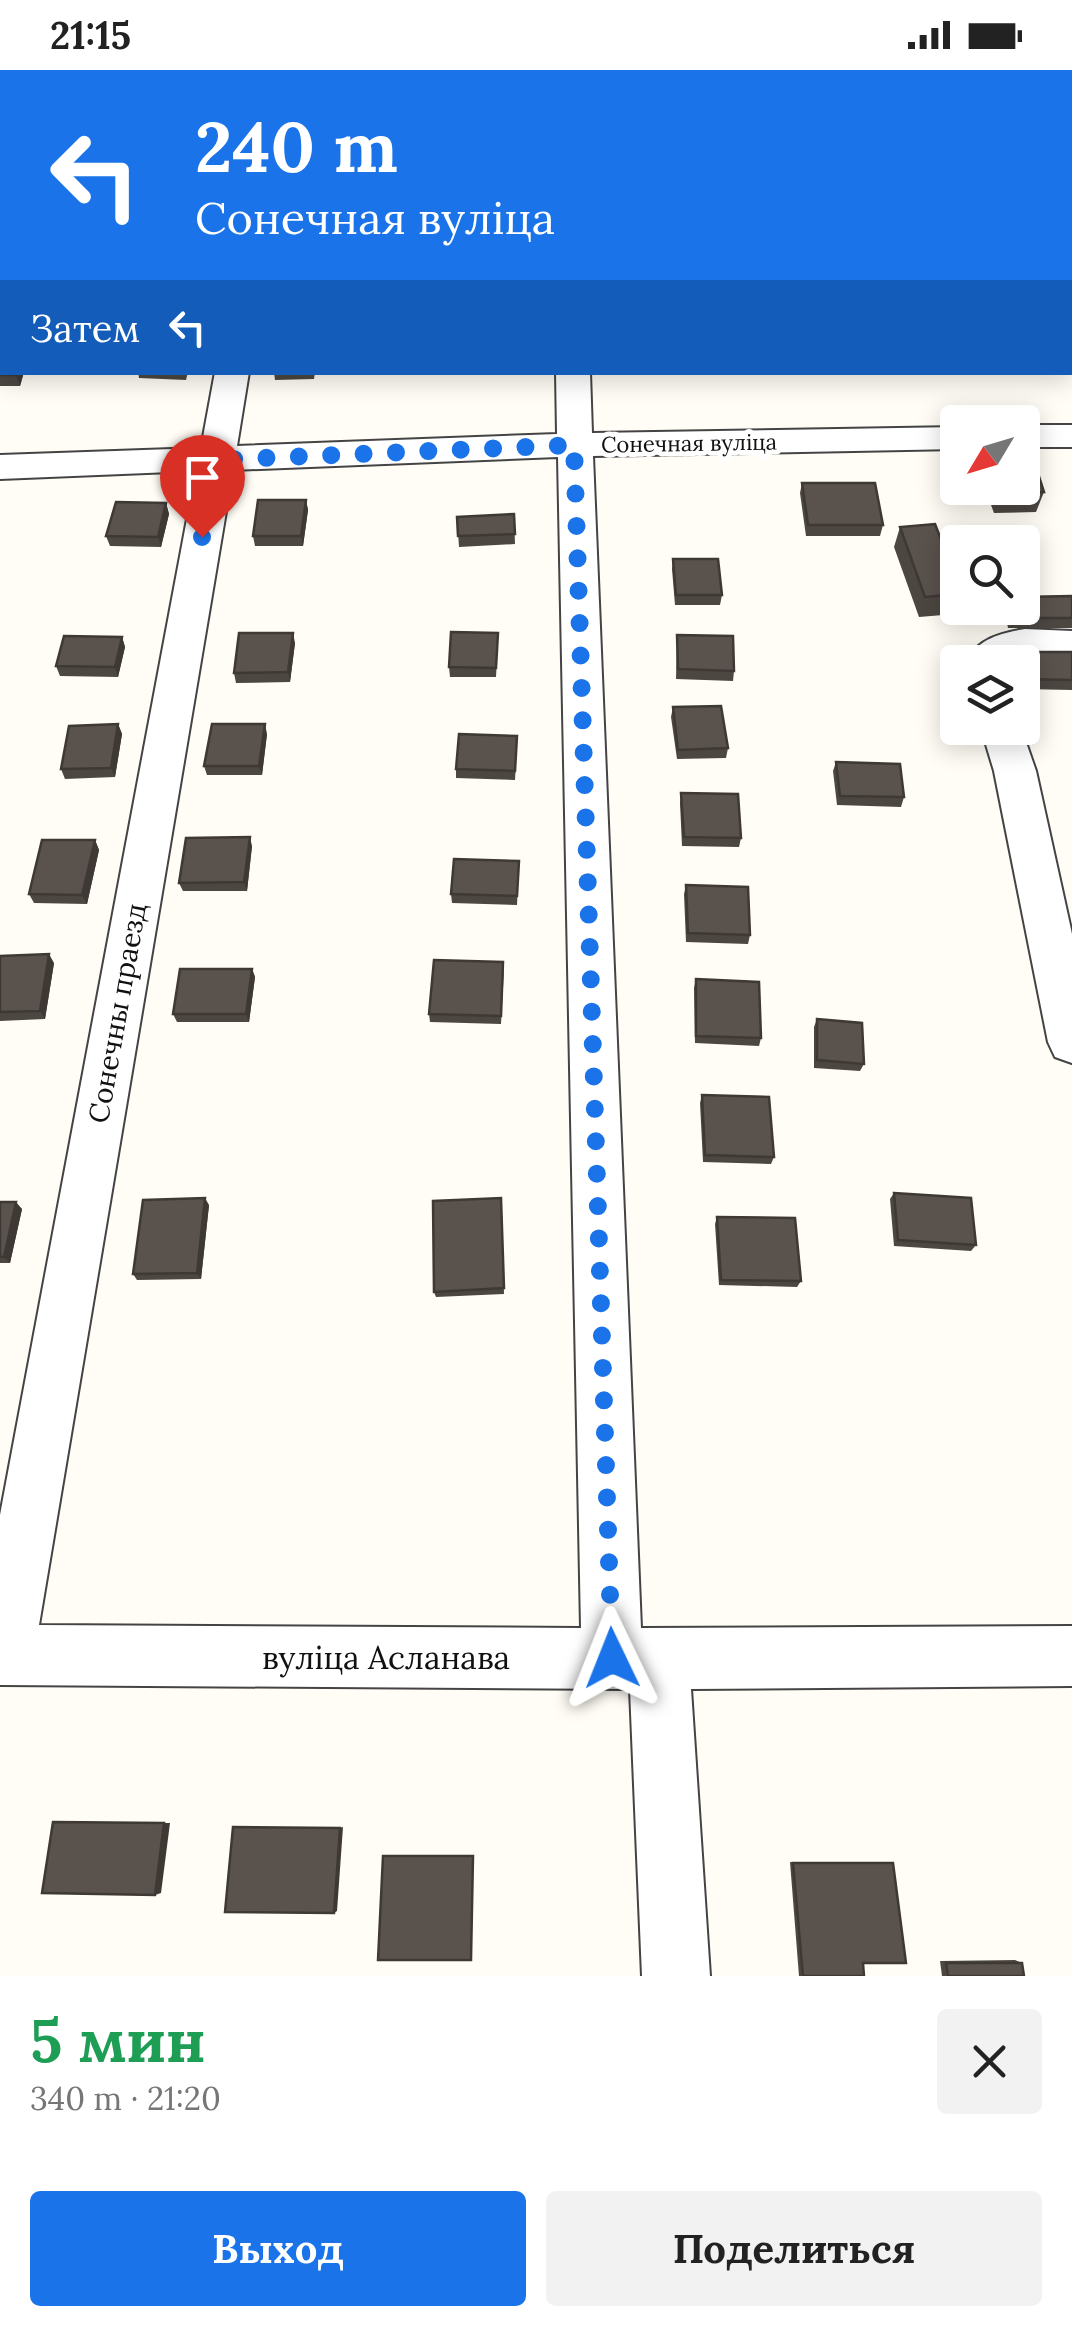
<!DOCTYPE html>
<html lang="ru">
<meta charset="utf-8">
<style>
body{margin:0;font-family:Lora,serif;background:#f2f2f2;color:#222;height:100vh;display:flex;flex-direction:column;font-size:38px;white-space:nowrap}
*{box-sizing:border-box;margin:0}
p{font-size:32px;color:#767676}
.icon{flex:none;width:55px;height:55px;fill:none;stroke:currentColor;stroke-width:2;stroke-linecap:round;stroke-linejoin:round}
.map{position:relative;height:1906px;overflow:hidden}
.panel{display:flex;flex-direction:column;background:#fff;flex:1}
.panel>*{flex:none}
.hud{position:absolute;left:0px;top:0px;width:1072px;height:305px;box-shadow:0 5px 25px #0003;background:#1a73e8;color:#fff;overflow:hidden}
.needle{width:65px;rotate:232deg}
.controls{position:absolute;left:940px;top:335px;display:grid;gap:20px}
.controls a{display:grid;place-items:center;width:100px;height:100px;border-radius:10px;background:#fff;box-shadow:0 5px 25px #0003;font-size:50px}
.pin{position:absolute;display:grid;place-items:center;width:85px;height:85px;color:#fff;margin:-102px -42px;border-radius:50% 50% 50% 0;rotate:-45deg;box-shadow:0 0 10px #0007}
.pin .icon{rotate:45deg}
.me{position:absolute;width:110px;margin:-55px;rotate:358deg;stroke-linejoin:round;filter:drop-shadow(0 0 8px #0008)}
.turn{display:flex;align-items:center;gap:35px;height:210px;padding:0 30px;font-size:45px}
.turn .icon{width:130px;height:130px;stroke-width:2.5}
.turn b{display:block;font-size:70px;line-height:85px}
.then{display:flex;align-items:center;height:95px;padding:0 30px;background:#0003;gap:20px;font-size:38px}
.round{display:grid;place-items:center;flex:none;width:105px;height:105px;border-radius:10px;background:#f2f2f2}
.overview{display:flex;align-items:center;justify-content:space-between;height:170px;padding:0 30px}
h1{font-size:60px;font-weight:700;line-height:75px;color:#1e9e55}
.action{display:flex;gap:20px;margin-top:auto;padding:20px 30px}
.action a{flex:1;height:115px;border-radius:10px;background:#1a73e8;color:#fff;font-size:40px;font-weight:700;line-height:115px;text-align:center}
.action a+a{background:#f2f2f2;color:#222}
.status{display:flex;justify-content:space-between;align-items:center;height:70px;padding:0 50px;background:#fff;direction:ltr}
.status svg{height:28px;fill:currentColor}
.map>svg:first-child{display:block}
</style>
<div class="status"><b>21:15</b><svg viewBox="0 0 49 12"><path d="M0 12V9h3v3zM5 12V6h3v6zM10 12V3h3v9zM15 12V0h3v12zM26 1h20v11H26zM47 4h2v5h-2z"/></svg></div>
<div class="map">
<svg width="1072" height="1906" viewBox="0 0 1072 1906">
<rect width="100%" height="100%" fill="#fffdf5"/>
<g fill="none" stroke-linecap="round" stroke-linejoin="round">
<g stroke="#444" stroke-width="4">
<path id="minor" d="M2,0H30L2,4Z
M215,302H249L237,376L557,364L556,302H590L592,363L958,357V379L593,386L641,1558L1072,1556V1616L691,1619L710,1906H642L630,1619L0,1615V1445L196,401L0,409V385L201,378ZM558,387L581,1558L39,1555L233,400Z
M1022,355H1072V377H1022Z
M1025,559L1072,561V589L965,592C978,569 1000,563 1025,559Z
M981,658H1021L1036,701L1072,864V993L1055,987L1048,972L994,701Z"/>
</g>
<use href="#minor" fill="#fff" fill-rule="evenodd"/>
</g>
<path fill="#4d4742" d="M1011,0H1064L1063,2H1010Z
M1072,3V58L1070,57V4Z
M0,272L24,302L20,316H0Z
M138,302H188L186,310L139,308Z
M274,302H315L314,309L275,310Z
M802,413L883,455L880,466H806L800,423Z
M964,418H1022L1044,422L1036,442L994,443L991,435H969Z
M306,430L308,440L303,476H255L253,466Z
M166,433L169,444L161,477L110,476L106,466Z
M514,444L515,474L459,477L457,447Z
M900,457L958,513V536L955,544L919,547L894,477Z
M673,489L722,525L720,535H675L672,499Z
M1072,526V558H1008L1004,538H1022Z
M677,565L734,601L733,611L676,609Z
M122,567L125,577L118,607L60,606L56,596Z
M295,573L290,612L236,613L234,603Z
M498,573L496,607H450L449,597Z
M1008,582H1072V620L1022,619V592H1004Z
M673,637L728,678L726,688L677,689L671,647Z
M118,654L122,664L115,707L65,709L61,699Z
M267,664L262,705H207L204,696Z
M517,675L515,710L456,708V699Z
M836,692L904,727L901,737L837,735L833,701Z
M681,723L741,768L739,777L682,776L680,733Z
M95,770L99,780L87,834L34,833L29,824Z
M252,776L247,821H183L179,813Z
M519,791L517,835L452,833L451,824Z
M686,815L750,865L748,874L686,872L684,824Z
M0,886L54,893L45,949L0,951Z
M252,899L255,907L249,952H177L173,944Z
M504,900L501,954L430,952L429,944Z
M696,909L761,968L759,976L695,973L694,918Z
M817,949L864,994L860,1001L814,998V957Z
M702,1025L774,1087L771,1094L703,1092L700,1033Z
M894,1123L976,1175L971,1181L894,1176L890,1129Z
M501,1128L504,1224L436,1227L434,1222Z
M0,1132L22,1139L10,1193H0Z
M209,1135L201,1209L137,1210L133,1204Z
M717,1147L801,1211L797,1217L719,1215L715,1154Z
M790,1792L893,1793L863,1893L864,1906H799Z
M1015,1890L1022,1893L1024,1906H942L940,1891Z"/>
<path fill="#3f3936" d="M1043,0H1064L1063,2H1038Z
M17,302H24L20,316L16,305Z
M306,430L308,440L303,476L301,466Z
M166,433L169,444L161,477L158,467Z
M293,563L295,573L290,612L288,602Z
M122,567L125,577L118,607L115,597Z
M118,654L122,664L115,707L111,698Z
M265,654L267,664L262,705L259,696Z
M250,767L252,776L247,821L244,812Z
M95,770L99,780L87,834L82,825Z
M49,884L54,893L45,949L40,941Z
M252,899L255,907L249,952L246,944Z
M205,1128L209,1135L201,1209L197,1203Z
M16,1132L22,1139L10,1193L4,1187Z
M164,1753H170L161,1823L155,1825Z
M343,1757L337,1841L334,1843L340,1758Z"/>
<path fill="#5a524d" stroke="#3f3936" stroke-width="2.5" d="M1023,0H1043L1038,2H1028Z
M1072,3V34L1070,33V4Z
M0,173H2V202H0Z
M0,272H2V302H17L16,305H0Z
M1022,391H1034L1044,422L1001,423L999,418H1022Z
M802,413H875L883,455H808Z
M258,430H306L301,466H253Z
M116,432L166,433L158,467L106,466Z
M514,444L515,464L458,466L457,447Z
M935,454L958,513V524L925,527L900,457Z
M673,489H718L722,525H676Z
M1072,526V548H1012L1010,538H1022V527Z
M451,562L498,563L496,598L449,597Z
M239,563H293L288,602L234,603Z
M677,565L733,566L734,601L678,599Z
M64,566L122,567L115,597L56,596Z
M1008,582H1072V610L1022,609V592H1010Z
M721,636L728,678L678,680L673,637Z
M118,654L111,698L61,699L69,656Z
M212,654H265L259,696H204Z
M459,664L517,666L515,701L456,699Z
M836,692L900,694L904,727L840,726Z
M681,723L738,724L741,768L684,767Z
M250,767L244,812L179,813L186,768Z
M42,770H95L82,825L29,824Z
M454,789L519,791L517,826L451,824Z
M686,815L748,817L750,865L688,863Z
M49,884L40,941L0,942V886Z
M434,890L503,892L501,946L429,944Z
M180,899H252L246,944H173Z
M696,909L759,912L761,968L696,966Z
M817,949L862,953L864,994L817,990Z
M702,1025L769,1027L774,1087L705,1085Z
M894,1123L971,1128L976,1175L898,1170Z
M205,1128L197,1203L133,1204L143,1130Z
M501,1128L504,1218L434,1222L433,1131Z
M0,1132H16L4,1187H0Z
M717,1147L795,1148L801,1211L721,1210Z
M53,1752L164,1753L155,1825L42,1823Z
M233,1757L340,1758L334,1843L225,1842Z
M383,1786H473L471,1890H378Z
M793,1793H893L906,1893H863L864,1906H803Z
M946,1893H1022L1024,1906H948Z"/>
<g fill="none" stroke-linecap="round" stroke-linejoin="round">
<path stroke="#1a73e8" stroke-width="18" stroke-dasharray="0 32.4" d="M202,467L215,390L574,375L612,1588"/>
</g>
<g text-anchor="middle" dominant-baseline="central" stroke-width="10" stroke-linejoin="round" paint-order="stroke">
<g font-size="22" fill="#111" stroke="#fff">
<text transform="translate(689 373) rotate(-1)">Сонечная вуліца</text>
</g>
<g font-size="28" fill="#111" stroke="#fff">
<text transform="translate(117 943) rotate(-80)">Сонечны праезд</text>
</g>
<g font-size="32" fill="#111" stroke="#fff">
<text x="386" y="1587">вуліца Асланава</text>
</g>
</g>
</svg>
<div class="controls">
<a><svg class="needle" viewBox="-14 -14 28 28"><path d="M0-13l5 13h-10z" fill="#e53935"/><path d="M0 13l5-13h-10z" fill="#767676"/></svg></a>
<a><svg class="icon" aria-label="search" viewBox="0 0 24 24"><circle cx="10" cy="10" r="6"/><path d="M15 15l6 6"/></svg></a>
<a><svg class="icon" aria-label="layers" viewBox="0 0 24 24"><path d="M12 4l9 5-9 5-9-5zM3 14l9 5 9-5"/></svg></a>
</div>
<div class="pin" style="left:202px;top:467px;background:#d93025"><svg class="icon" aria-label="arrive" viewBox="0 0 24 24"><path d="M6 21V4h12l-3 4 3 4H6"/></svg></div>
<svg class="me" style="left:612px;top:1588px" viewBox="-20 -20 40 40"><path d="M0-17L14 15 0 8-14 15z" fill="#1a73e8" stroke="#fff" stroke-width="4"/></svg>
<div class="hud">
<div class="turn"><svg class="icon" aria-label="left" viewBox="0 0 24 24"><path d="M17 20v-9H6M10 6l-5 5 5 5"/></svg><div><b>240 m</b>Сонечная вуліца</div></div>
<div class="then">Затем<svg class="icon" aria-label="left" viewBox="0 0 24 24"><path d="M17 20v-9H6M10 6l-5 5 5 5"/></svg></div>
</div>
</div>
<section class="panel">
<div class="overview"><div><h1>5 мин</h1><p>340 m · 21:20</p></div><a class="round"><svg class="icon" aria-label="close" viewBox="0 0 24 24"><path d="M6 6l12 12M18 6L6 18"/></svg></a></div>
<div class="action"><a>Выход</a><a>Поделиться</a></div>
</section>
